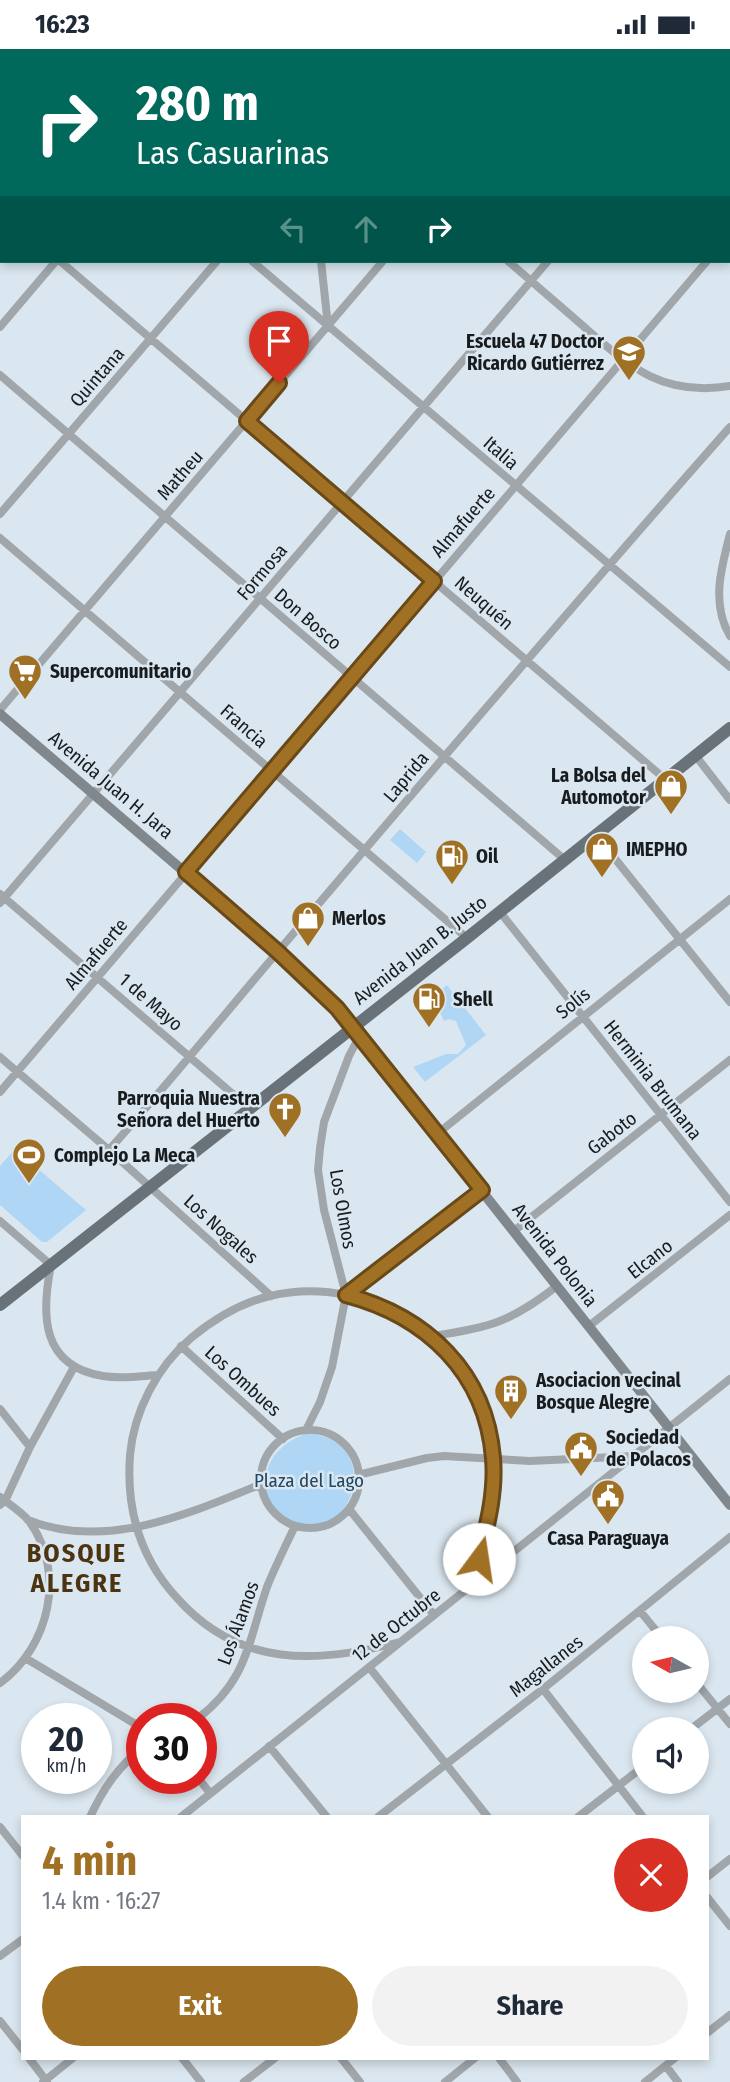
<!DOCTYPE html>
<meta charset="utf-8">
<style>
body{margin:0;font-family:"Fira Sans Condensed",sans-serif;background:#f2f2f3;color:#1f2937;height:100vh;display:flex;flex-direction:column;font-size:26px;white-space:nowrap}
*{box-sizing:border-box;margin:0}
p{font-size:23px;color:#747a83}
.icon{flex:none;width:38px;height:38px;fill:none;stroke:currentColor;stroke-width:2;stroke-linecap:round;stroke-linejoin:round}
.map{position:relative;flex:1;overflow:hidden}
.sheet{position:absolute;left:21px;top:1766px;width:688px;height:245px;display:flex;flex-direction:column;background:#fff;border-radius:0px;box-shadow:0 4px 10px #0003}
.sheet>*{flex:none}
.banner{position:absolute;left:0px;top:0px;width:732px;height:214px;box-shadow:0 4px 10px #0003;background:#00695c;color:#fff;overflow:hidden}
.needle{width:46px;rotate:278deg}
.controls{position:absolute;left:632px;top:1577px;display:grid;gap:14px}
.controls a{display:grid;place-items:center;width:77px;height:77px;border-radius:50%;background:#fff;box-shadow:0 4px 10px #0003;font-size:35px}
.speed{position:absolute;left:21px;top:1654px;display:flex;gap:14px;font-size:35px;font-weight:700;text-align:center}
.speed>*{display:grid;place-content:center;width:91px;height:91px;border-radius:50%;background:#fff;box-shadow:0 4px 10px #0003;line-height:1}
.speed small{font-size:18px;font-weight:400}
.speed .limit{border:10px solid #d22;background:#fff;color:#111}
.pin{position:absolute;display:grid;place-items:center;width:60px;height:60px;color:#fff;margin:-72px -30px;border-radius:50% 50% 50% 0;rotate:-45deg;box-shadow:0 0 7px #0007}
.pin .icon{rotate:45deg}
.me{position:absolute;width:77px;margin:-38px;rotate:14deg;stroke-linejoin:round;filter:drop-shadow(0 0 5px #0008)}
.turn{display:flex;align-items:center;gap:24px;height:147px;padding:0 21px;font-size:32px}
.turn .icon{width:91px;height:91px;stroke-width:2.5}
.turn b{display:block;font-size:49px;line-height:60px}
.lanes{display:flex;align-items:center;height:66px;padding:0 21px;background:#0003;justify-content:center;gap:35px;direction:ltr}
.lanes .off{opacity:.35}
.round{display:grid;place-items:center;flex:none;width:74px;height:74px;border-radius:37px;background:#f2f2f3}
.headline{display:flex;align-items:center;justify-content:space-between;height:119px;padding:0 21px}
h1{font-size:42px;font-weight:700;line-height:52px;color:#a07024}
.button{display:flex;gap:14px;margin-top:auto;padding:14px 21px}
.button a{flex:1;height:80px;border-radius:42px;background:#a07024;color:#fff;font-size:28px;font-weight:700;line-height:80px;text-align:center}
.button a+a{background:#f2f2f3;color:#1f2937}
.status{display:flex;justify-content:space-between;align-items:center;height:49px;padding:0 35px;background:#fff;direction:ltr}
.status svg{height:19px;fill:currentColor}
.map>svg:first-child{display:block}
</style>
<div class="status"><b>16:23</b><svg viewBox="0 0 49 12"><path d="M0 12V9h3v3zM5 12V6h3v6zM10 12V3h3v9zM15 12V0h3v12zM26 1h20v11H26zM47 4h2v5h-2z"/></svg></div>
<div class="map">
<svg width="730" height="2033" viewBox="0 0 730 2033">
<rect width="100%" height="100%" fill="#dbe7f0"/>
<path fill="#afd7f5" d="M400,780L426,803L417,814L390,791Z
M438,935L442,940L447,936L486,986L425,1033L413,1018L446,1005H458L466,996L456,972L449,970L444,972L430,941Z
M15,1100L86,1161L47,1193H42L0,1156V1117Z
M306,1385C375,1385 365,1478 306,1477C293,1477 281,1471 274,1460C253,1429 273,1395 306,1385Z"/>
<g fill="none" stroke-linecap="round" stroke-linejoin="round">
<path stroke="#a1a6aa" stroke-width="8" d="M5,0L7,2
M195,0L197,2
M661,0V2
M237,2L239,0
M394,2L395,0
M563,2L564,0
M727,2L728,0
M0,83L2,81
M0,160L2,162
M730,186V187
M60,212L665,730
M252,212L730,618
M321,212L328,277
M508,212C532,233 557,254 582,276C629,317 661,348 730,337
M0,278L56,212
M0,326L565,811
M0,465L217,212
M730,485C721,519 711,555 730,587
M0,489L467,889
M0,661L383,212
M695,706L730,751
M596,786L730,953
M0,845L249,1059
M0,854L548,212
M500,863L730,1153
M0,1008L109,1101L271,1247
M0,1043L707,212
M437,1085L730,850
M109,1101C168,1035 223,967 281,899C429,725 578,550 730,378
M0,1172L51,1216C41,1266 41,1317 103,1327C121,1330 141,1327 158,1326
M514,1182L730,1011
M346,1246L482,1141
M589,1277L730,1166
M432,1287C489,1279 511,1273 557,1237
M181,1297L283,1390
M0,1360L30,1398
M307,1379L320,1353L332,1318L346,1246L324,1161L318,1121L320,1099L324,1073L349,1007L359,988
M261 1430a49 49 0 1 1 98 0a49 49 0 1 1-98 0Z
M358,1426L427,1409L444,1407L530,1412L636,1407
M0,1448C9,1455 22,1463 29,1472C67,1524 49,1598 0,1634
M0,1456L5,1452L30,1398L74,1318
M349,1460L434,1566
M28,1471C103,1501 184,1467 254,1438H260
M640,1562L662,1589
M400,1593C317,1615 239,1619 177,1549C140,1509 126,1460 130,1406C134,1362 157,1318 191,1289C214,1270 240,1254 270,1247C376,1222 484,1301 493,1409C497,1454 483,1498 468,1540
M27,1610L142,1679
M369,1618L488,1768
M696,1633L730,1675
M543,1640L643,1768
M197,1670C248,1631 248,1593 267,1538C275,1518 285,1498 294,1479
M691,1680L730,1650
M269,1697L327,1768
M198,1729L210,1744
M90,1768C103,1740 118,1718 142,1699
M181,1768L730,1330
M378,1768L543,1640L730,1488
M578,1768L644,1717
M0,1778L23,1807
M707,1828L730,1810
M707,1848L730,1877
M0,1907L23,1890
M0,1972L23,2001
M707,1984L730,1966
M29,2009L47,2033
M182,2009L201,2033
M341,2009L360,2033
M499,2009L517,2033
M666,2017L678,2033
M43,2033L73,2009
M244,2033L275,2009
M445,2033L475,2009
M645,2033L675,2009"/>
<path stroke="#81888d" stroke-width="10" d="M0,665L278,903L337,959L730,1456"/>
<path stroke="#6a7279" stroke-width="12" d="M0,1256L467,889L730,679"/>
</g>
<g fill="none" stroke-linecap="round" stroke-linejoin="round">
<g stroke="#684917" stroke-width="18">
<path id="route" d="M279,334L247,372L434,532L186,823L278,903L337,959L482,1141L346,1246C426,1267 486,1323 493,1409C496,1444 487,1477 479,1510"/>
</g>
<use href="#route" stroke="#a07024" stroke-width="12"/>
</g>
<defs>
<g id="school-pin" transform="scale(1.75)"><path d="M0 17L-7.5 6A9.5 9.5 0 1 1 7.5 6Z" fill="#a07024" stroke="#dbe7f0"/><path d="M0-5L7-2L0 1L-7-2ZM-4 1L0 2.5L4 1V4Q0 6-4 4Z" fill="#fff"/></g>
<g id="supermarket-pin" transform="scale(1.75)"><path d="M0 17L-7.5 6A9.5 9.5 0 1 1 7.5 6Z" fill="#a07024" stroke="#dbe7f0"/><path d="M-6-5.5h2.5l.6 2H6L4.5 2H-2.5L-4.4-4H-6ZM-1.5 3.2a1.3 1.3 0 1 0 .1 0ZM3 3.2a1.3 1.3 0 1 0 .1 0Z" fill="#fff"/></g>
<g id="shop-pin" transform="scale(1.75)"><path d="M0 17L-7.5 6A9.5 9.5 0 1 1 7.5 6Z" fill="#a07024" stroke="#dbe7f0"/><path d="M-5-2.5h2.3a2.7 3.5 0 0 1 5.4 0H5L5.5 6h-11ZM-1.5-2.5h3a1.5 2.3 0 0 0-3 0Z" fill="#fff"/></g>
<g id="fuel-pin" transform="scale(1.75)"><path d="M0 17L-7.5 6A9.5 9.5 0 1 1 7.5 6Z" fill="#a07024" stroke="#dbe7f0"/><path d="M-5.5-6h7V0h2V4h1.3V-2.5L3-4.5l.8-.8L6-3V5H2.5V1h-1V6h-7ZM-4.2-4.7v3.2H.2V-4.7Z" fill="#fff"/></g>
<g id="church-pin" transform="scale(1.75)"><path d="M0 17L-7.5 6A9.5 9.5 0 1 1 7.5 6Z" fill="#a07024" stroke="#dbe7f0"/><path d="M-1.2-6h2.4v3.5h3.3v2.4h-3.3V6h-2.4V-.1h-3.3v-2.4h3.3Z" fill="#fff"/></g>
<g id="stadium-pin" transform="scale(1.75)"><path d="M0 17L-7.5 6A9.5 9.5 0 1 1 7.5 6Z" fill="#a07024" stroke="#dbe7f0"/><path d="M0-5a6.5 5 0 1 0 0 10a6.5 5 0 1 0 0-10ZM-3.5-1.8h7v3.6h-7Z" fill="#fff"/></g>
<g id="building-pin" transform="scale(1.75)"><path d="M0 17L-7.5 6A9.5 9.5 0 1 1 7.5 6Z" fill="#a07024" stroke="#dbe7f0"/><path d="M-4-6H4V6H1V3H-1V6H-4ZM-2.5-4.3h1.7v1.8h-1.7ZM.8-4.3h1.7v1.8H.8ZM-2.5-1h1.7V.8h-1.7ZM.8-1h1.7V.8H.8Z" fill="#fff"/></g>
<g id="civic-pin" transform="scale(1.75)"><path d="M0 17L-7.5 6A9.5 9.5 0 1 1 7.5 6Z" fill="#a07024" stroke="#dbe7f0"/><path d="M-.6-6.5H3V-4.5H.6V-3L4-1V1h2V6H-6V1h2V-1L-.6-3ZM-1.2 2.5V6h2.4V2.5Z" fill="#fff"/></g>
</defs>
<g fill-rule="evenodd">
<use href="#school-pin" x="629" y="303"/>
<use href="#supermarket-pin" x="25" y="622"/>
<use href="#shop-pin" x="671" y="737"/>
<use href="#shop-pin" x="602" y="800"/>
<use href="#fuel-pin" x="452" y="807"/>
<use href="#shop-pin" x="308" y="869"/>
<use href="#fuel-pin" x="429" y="950"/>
<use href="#church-pin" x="285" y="1060"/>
<use href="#stadium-pin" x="29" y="1106"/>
<use href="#building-pin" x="511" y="1342"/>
<use href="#civic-pin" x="581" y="1399"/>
<use href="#civic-pin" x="608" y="1447"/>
</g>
<g text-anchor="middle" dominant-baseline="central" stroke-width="5" stroke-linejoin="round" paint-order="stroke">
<g font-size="19" font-weight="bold" fill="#181c1f" stroke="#dbe7f0" text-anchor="start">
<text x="604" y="292" text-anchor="end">Escuela 47 Doctor<tspan x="604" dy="22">Ricardo Gutiérrez</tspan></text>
<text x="50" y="622">Supercomunitario</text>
<text x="646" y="726" text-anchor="end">La Bolsa del<tspan x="646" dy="22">Automotor</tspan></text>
<text x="626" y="800">IMEPHO</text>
<text x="476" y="807">Oil</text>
<text x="332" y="869">Merlos</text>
<text x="453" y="950">Shell</text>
<text x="260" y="1049" text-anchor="end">Parroquia Nuestra<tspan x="260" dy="22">Señora del Huerto</tspan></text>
<text x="54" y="1106">Complejo La Meca</text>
<text x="536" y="1331">Asociacion vecinal<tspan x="536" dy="22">Bosque Alegre</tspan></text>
<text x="606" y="1388">Sociedad<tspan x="606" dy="22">de Polacos</tspan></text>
<text x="608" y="1489" text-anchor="middle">Casa Paraguaya</text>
</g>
<g font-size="19" fill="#181c1f" stroke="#dbe7f0">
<text transform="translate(97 328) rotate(-49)">Quintana</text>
<text transform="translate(501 404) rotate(41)">Italia</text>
<text transform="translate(180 426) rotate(-49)">Matheu</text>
<text transform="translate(463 473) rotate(-49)">Almafuerte</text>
<text transform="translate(262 523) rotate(-50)">Formosa</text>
<text transform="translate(484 554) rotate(41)">Neuquén</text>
<text transform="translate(308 570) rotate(41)">Don Bosco</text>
<text transform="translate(244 677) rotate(41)">Francia</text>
<text transform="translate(406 728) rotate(-50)">Laprida</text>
<text transform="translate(111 736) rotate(40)">Avenida Juan H. Jara</text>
<text transform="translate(420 901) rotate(-38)">Avenida Juan B. Justo</text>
<text transform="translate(96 905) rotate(-50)">Almafuerte</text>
<text transform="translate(151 953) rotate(41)">1 de Mayo</text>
<text transform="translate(573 954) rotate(-39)">Solís</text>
<text transform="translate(653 1031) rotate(52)">Herminia Brumana</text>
<text transform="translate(612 1084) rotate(-38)">Gaboto</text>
<text transform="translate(343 1160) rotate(80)">Los Olmos</text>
<text transform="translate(221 1180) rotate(42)">Los Nogales</text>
<text transform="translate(555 1206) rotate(52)">Avenida Polonia</text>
<text transform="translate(650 1210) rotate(-38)">Elcano</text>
<text transform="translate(243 1332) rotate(42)">Los Ombues</text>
<text transform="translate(238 1574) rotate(-70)">Los Álamos</text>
<text transform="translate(396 1576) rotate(-38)">12 de Octubre</text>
<text transform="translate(546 1617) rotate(-38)">Magallanes</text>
</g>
<g font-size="19" fill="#224861" stroke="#dbe7f0">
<text x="309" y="1431">Plaza del Lago</text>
</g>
<g font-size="26" font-weight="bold" letter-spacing="2" fill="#4c3411" stroke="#dbe7f0">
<text x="77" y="1504">BOSQUE<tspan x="77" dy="30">ALEGRE</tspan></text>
</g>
</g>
</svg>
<div class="controls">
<a><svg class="needle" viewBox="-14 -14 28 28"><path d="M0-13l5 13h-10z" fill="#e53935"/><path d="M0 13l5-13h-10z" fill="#747a83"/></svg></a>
<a><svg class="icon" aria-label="sound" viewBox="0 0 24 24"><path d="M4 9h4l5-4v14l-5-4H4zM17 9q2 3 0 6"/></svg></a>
</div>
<div class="speed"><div>20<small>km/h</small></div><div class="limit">30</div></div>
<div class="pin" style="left:279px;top:334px;background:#d93025"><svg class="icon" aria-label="arrive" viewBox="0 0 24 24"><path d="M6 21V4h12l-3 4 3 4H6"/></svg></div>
<svg class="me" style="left:479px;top:1510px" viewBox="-20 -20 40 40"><circle r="19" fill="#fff"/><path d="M0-13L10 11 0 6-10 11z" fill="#a07024"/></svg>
<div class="banner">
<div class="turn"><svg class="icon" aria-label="right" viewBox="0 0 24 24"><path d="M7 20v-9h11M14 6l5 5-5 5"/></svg><div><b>280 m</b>Las Casuarinas</div></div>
<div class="lanes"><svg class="icon off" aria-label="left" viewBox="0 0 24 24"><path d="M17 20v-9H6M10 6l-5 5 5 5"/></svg><svg class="icon off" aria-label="ahead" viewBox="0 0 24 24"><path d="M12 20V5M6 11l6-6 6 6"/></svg><svg class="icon" aria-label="right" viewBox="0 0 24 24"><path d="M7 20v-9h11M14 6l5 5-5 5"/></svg></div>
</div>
<section class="sheet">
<div class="headline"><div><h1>4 min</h1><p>1.4 km · 16:27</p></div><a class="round" style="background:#d93025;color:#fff"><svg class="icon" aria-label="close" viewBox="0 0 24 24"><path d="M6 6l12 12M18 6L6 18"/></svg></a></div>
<div class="button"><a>Exit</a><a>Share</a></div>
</section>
</div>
